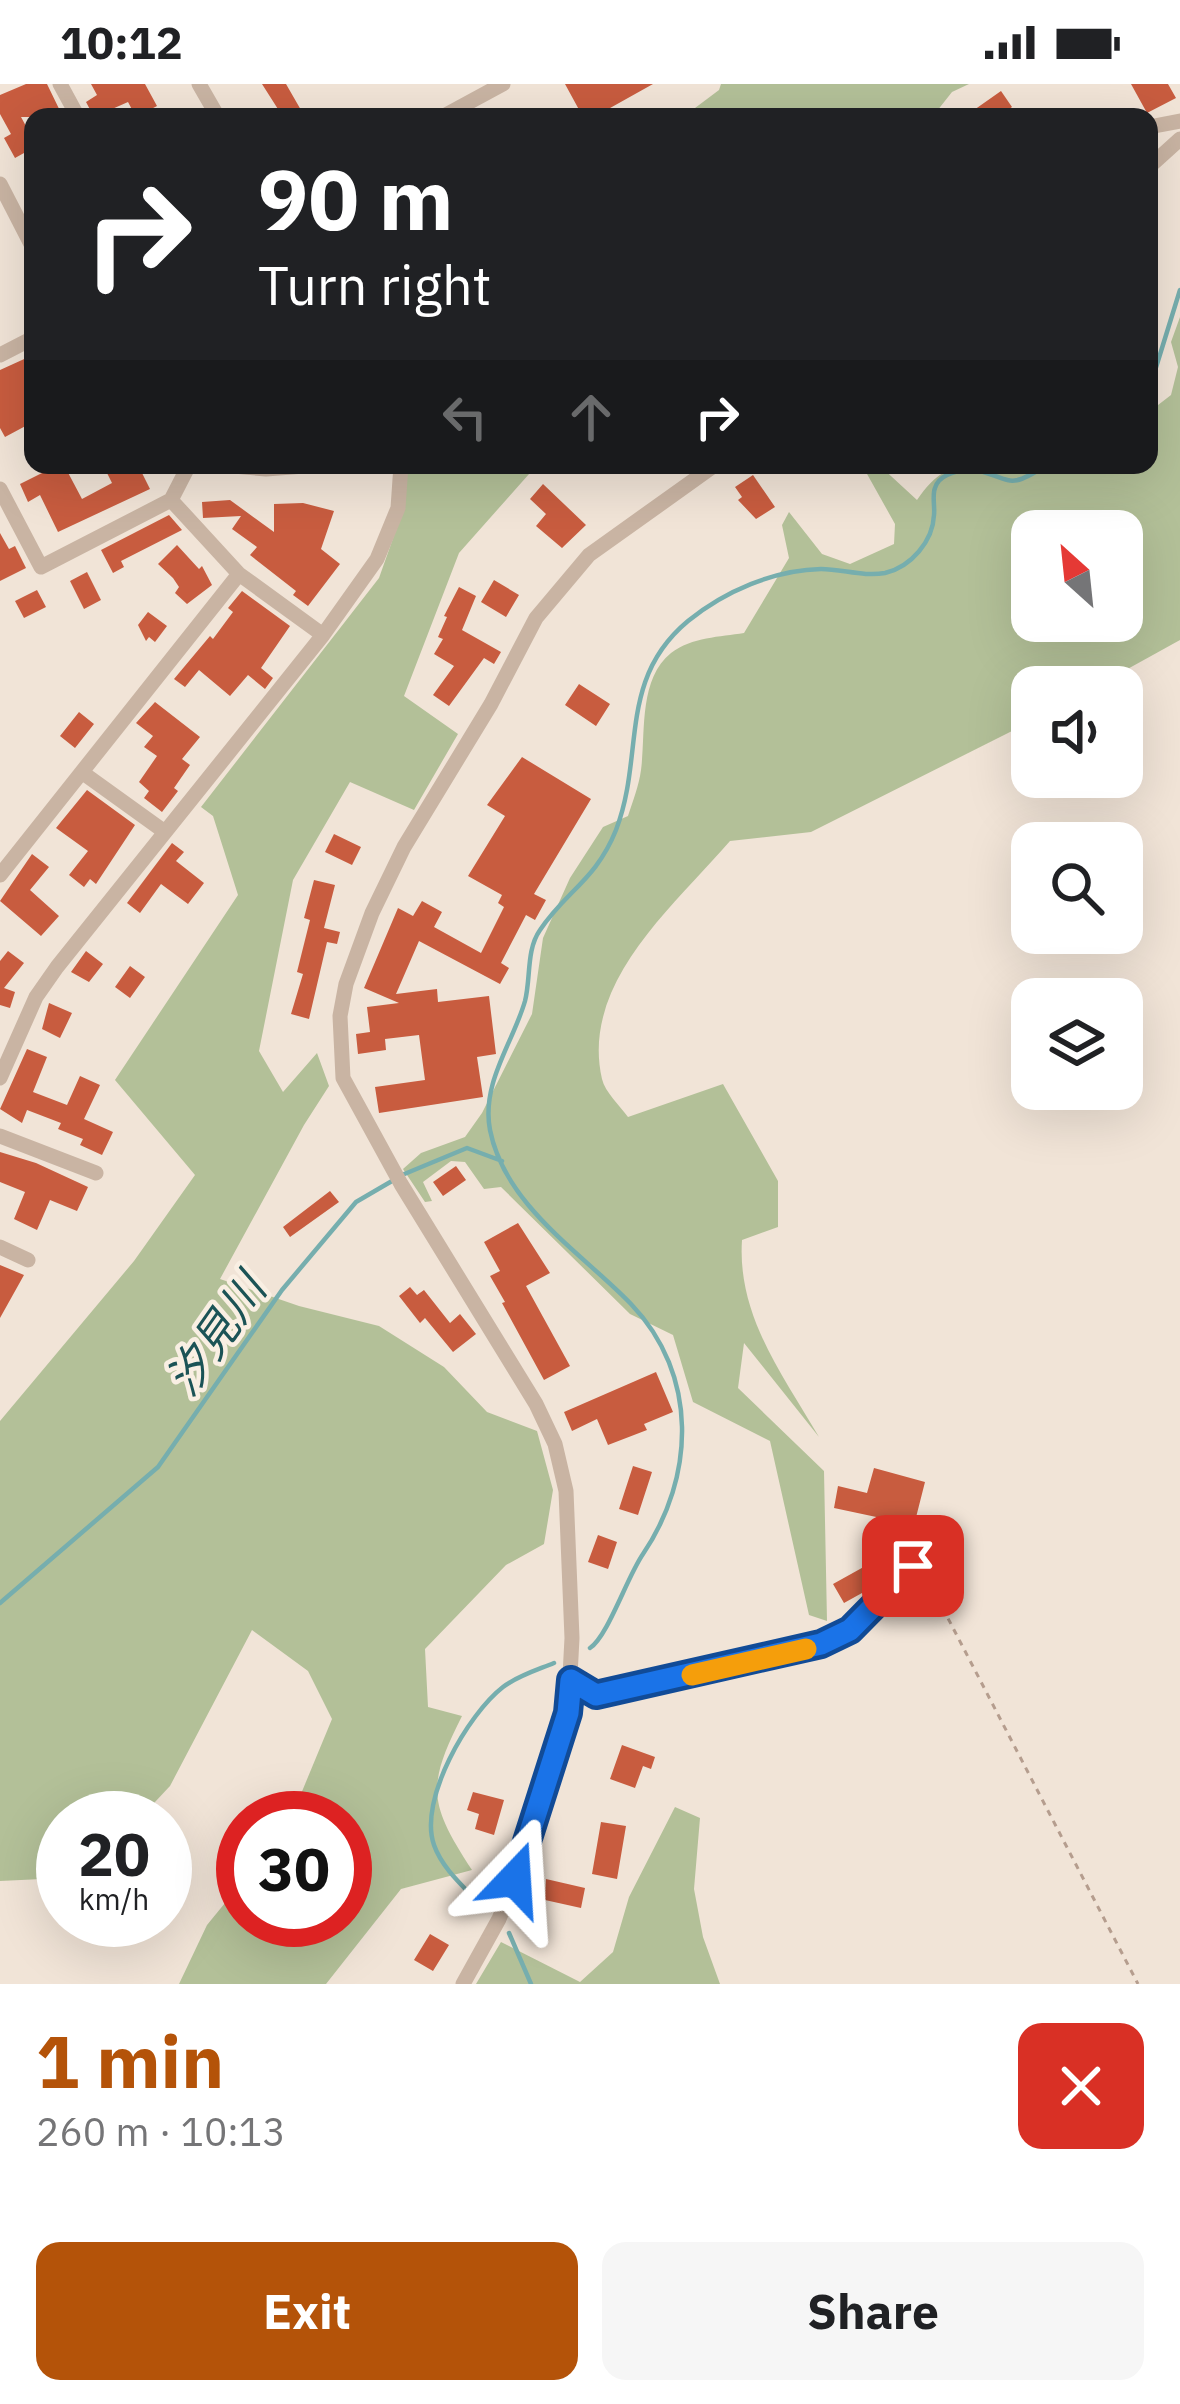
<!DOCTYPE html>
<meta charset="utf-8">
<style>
body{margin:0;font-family:"IBM Plex Sans","Noto Sans JP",sans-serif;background:#f6f6f6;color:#202124;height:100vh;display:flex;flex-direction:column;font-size:45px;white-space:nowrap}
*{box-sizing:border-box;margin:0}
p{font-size:39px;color:#757577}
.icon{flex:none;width:66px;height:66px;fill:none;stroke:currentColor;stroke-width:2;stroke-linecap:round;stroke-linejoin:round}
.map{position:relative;height:1900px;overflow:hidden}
.drawer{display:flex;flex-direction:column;background:#fff;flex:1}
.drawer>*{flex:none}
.guide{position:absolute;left:24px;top:24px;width:1134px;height:366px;border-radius:24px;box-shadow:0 12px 48px #0002;background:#202124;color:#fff;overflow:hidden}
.needle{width:78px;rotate:333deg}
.controls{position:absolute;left:1011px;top:426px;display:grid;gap:24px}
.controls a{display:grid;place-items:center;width:132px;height:132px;border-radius:24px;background:#fff;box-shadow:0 12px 48px #0002;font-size:60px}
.speed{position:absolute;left:36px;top:1707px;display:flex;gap:24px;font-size:60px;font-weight:700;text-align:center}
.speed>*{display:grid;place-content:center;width:156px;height:156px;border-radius:50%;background:#fff;box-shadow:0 12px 48px #0002;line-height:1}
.speed small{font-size:30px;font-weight:400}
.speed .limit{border:18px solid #d22;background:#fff;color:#111}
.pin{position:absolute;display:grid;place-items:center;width:102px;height:102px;color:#fff;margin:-51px;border-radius:24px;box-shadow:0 6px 18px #0006}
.me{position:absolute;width:132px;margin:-66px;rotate:20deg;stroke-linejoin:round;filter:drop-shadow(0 0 9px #0008)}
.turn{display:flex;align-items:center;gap:42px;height:252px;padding:0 36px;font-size:54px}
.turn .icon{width:156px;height:156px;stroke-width:2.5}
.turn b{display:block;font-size:84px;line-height:102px}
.lanes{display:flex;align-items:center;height:114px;padding:0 36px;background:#0003;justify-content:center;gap:60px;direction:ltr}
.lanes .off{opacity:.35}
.round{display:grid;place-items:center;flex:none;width:126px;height:126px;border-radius:24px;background:#f6f6f6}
.head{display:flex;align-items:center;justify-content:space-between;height:204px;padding:0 36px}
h1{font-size:72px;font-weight:700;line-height:90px;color:#b45309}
.button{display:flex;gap:24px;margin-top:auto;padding:24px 36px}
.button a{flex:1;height:138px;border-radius:24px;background:#b45309;color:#fff;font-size:48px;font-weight:700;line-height:138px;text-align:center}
.button a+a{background:#f6f6f6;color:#202124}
.status{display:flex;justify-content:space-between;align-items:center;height:84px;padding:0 60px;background:#fff;direction:ltr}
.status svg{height:33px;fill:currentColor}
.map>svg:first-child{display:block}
</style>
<div class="status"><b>10:12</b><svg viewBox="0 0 49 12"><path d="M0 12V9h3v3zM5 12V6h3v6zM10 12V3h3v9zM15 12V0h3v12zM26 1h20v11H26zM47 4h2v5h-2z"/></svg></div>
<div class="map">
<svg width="1180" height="1900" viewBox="0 0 1180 1900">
<rect width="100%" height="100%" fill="#f1e4d7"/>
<path fill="#b3c098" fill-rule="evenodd" d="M721,0H969L952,8L937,27L940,33H683L719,6Z
M1180,233V556L1095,603H1032V637L811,748L730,757C674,822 580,899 602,995C605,1008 620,1022 628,1033L723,1000L778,1097V1143L742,1156C737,1231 782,1290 819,1353L744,1259L738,1304L824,1387L827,1537L809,1531L770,1357L693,1318L673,1251L630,1230L501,1103L484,1105L465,1078L451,1077L423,1098L432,1117L425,1118L403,1085L421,1069L465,1053L482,1029L532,930L543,854L570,794L603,743L628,732C633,717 639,701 641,686C646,649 638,596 671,569C692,553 720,553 744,549L789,474L782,441L789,428L822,470L850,480L894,460L895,440L862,381H879L917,416C946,374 968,379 1014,387L1018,381H1149V328L1171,311L1178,283L1171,258ZM1032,447H1122V537H1032Z
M408,381H537L459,469L404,612L458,650L414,726L350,698L293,796L259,967L283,1008L317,969L329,1002L304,1041L220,1195L299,1222L379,1242L444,1283L487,1328L537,1347L553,1406L544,1460L506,1481L425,1565L428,1623L462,1632C426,1703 429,1720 472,1786L401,1805L326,1900H179L207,1841L243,1797V1836H345V1734H291L332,1635L308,1587L252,1546L170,1702L140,1734H63V1794L0,1797V1337L134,1177L195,1091L115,996L238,811L213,732L201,723L379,494L402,429Z
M675,1723L700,1734L694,1805L703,1853L720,1900H476L501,1858L580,1898L613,1868L629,1813Z"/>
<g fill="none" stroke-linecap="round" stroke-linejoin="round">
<path stroke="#76aeae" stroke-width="4.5" d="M1149,306L1180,206
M402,1091L467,1064L502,1077
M0,1519L158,1383L282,1206L356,1118L392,1097
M590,1564C608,1552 627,1493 643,1470C695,1393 699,1291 631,1220C582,1169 505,1122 490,1046C481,999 513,959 525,917C531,894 526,866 540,846C566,807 596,796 616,746C645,671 617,596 688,537C725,507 774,486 821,485C842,485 864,493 885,489C911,483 933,457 934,431C935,423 932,411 935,404C939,389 961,386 973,385C1014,395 1006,407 1047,381
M480,1820C463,1802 442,1784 434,1761C418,1716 468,1630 503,1603C517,1592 537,1586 554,1579
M509,1849L531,1900"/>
</g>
<path fill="#c85c3f" d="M26,0H47L63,33H21L33,55V64L15,74L4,54L11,50L0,30V11Z
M91,0H145L157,22L136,33L128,18L94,33L86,18L97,11Z
M262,0H286L305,33H283Z
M565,0H653L594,33H583Z
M1131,0H1168L1176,14L1147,29Z
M1001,7L1012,23L998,33H964Z
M33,271V338L5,353L0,344V286Z
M58,381H64L82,415L112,399L103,381H138L150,405L58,448L40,411L28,418L20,400Z
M753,391L775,423L756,435L738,416L742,413L735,403Z
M543,400L586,441L562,464L536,442L546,430L530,415Z
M230,416L274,448V420L303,419L334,427L321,465L340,480L308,522L293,511L296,507L250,471L257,463L232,445L241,432L203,434L202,418Z
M169,431L182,446L121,477L124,483L113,489L101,466Z
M0,449L9,465L15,462L26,484L0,497Z
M177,461L199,485L202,482L212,501L187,520L175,509L179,503L173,494L158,480Z
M87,488L101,516L84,525L70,497Z
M494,496L519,511L506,533L481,518Z
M459,503L476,512L462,546L501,568L494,580L484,574L449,622L433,611L454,582L434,570L443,555L438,553L447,533L444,532Z
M37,506L46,523L24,534L15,517Z
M242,507L290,542L261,584L273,594L265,605L248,591L230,612L199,586L185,603L174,595L210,552L213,555L233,528L228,524Z
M148,528L167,542L155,558L149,553L146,557L138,541Z
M579,600L610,620L596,642L565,621Z
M155,618L200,653L182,675L190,681L174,704L178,707L162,728L144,714L149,707L139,698L157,672L144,663L153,652L136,639Z
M79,628L94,640L75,664L60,652Z
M522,673L591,715L534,810L546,816L535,836L526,831L501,879L509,884L500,900L419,857L396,910L437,905L438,918L489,912L496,970L477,973L483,1013L379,1029L375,1003L425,996L419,951L385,955L386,966L358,970L356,950L370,948L367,923L399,919L364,904L398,824L413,832L422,817L442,828L434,843L481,869L504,823L498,819L502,811L468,792L505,732L487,721Z
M87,706L135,741L96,800L90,795L84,803L69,791L88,767L56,744Z
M334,750L361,763L352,781L325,768Z
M172,759L184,768L176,777L204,799L188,820L161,800L140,829L127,819Z
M32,770L49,783L30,806L59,832L41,852L0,817Z
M314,796L335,801L324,844L340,848L337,860L327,858L309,935L291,930L303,890L297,888L310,836L304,834Z
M8,867L24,879L4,904L15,908L10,924L0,921V877Z
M86,867L103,880L89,898L71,888Z
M130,882L145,893L130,914L115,903Z
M49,919L72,929L60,954L42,945Z
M27,965L47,973L33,1008L67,1021L80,992L100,1001L84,1035L113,1048L102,1071L80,1061L83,1055L58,1045L61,1039L27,1026L22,1039L0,1025Z
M0,1068L36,1079L88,1103L77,1127L50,1116L37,1146L14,1135L25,1108L0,1098Z
M456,1082L466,1096L443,1112L433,1098Z
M330,1107L339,1118L290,1153L283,1143Z
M518,1139L550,1189L526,1202L570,1282L544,1296L502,1219L505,1218L490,1192L500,1187L484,1158Z
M0,1181L24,1191L0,1234Z
M410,1203L417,1211L424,1206L450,1239L460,1230L476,1250L453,1268L425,1234L420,1239L399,1212Z
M656,1288L673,1328L644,1340L647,1346L608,1361L597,1335L572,1347L564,1328Z
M633,1382L652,1388L638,1431L619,1425Z
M874,1384L925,1398L910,1457L878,1451L881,1434L834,1424L838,1402L867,1409Z
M598,1451L617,1458L608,1485L588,1478Z
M869,1480L880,1499L844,1519L833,1500Z
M622,1661L655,1673L651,1685L643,1682L635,1704L610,1695Z
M473,1708L504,1716L494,1751L475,1745L479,1730L467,1726Z
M601,1738L626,1742L617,1795L592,1790Z
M546,1795L585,1804L581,1824L545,1816Z
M430,1850L449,1861L433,1887L414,1876Z"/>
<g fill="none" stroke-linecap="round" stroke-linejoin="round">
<path stroke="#b59d8e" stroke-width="3" stroke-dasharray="6 6" stroke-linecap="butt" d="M926,1492L1138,1900"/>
<path stroke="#c9b4a3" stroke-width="15" d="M60,0L78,33
M199,0L218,33
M442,33L503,0
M1149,43L1180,37
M1149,83L1180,55
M0,100L33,164
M0,271L33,254
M222,381L266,385L317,381
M0,405L41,483L171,416L189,381
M171,416L239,490L323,551
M83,689L165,748
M0,791L239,490
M0,994L36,913L57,883L323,551L377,475L398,424L401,381
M0,1052L96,1089
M0,1163L28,1176
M571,1596L596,1611L821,1560L851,1546L913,1482
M463,1900L499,1835L529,1760L568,1629L572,1554L566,1407L555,1360L536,1320L401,1100L343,994L340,932L346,900L372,829L404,763L491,620L536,534L589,471L715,381"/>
</g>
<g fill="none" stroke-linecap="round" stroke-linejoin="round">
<g stroke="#114b97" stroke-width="30">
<path id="route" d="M515,1795L568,1629L571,1596L596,1611L821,1560L850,1546L913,1482"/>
</g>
<use href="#route" stroke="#1a73e8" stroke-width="21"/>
<path stroke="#f59e0b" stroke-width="21" d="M692,1591L806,1565"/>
</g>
<g text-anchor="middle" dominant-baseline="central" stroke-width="9" stroke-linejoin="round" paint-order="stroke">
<g font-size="45" font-style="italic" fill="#1b5356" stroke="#f9efe3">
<text transform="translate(215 1250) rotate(-55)">汐見川</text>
</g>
</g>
</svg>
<div class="controls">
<a><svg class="needle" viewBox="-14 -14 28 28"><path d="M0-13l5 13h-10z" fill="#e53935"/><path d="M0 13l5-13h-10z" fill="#757577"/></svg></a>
<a><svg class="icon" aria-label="sound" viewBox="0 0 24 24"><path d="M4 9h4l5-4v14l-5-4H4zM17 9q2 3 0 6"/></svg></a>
<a><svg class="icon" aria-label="search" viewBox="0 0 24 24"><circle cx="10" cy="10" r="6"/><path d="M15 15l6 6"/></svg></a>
<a><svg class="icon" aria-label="layers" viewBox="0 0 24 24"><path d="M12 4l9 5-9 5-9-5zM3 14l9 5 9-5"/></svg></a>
</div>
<div class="speed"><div>20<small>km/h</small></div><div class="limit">30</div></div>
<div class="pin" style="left:913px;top:1482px;background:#d93025"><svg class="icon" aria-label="arrive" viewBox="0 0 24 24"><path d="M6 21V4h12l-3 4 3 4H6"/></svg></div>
<svg class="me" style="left:515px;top:1795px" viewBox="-20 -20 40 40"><path d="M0-17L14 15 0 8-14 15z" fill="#1a73e8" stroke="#fff" stroke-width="4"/></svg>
<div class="guide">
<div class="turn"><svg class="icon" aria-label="right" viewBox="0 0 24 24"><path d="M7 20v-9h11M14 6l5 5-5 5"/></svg><div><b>90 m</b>Turn right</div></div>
<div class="lanes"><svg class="icon off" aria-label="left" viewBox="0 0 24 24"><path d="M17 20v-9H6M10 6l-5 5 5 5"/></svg><svg class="icon off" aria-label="ahead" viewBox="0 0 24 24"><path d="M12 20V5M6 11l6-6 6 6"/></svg><svg class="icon" aria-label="right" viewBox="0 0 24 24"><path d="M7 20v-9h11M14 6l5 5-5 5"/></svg></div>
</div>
</div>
<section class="drawer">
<div class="head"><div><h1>1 min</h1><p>260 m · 10:13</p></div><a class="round" style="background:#d93025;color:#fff"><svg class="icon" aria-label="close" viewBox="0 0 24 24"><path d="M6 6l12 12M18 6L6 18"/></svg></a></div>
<div class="button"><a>Exit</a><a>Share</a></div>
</section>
